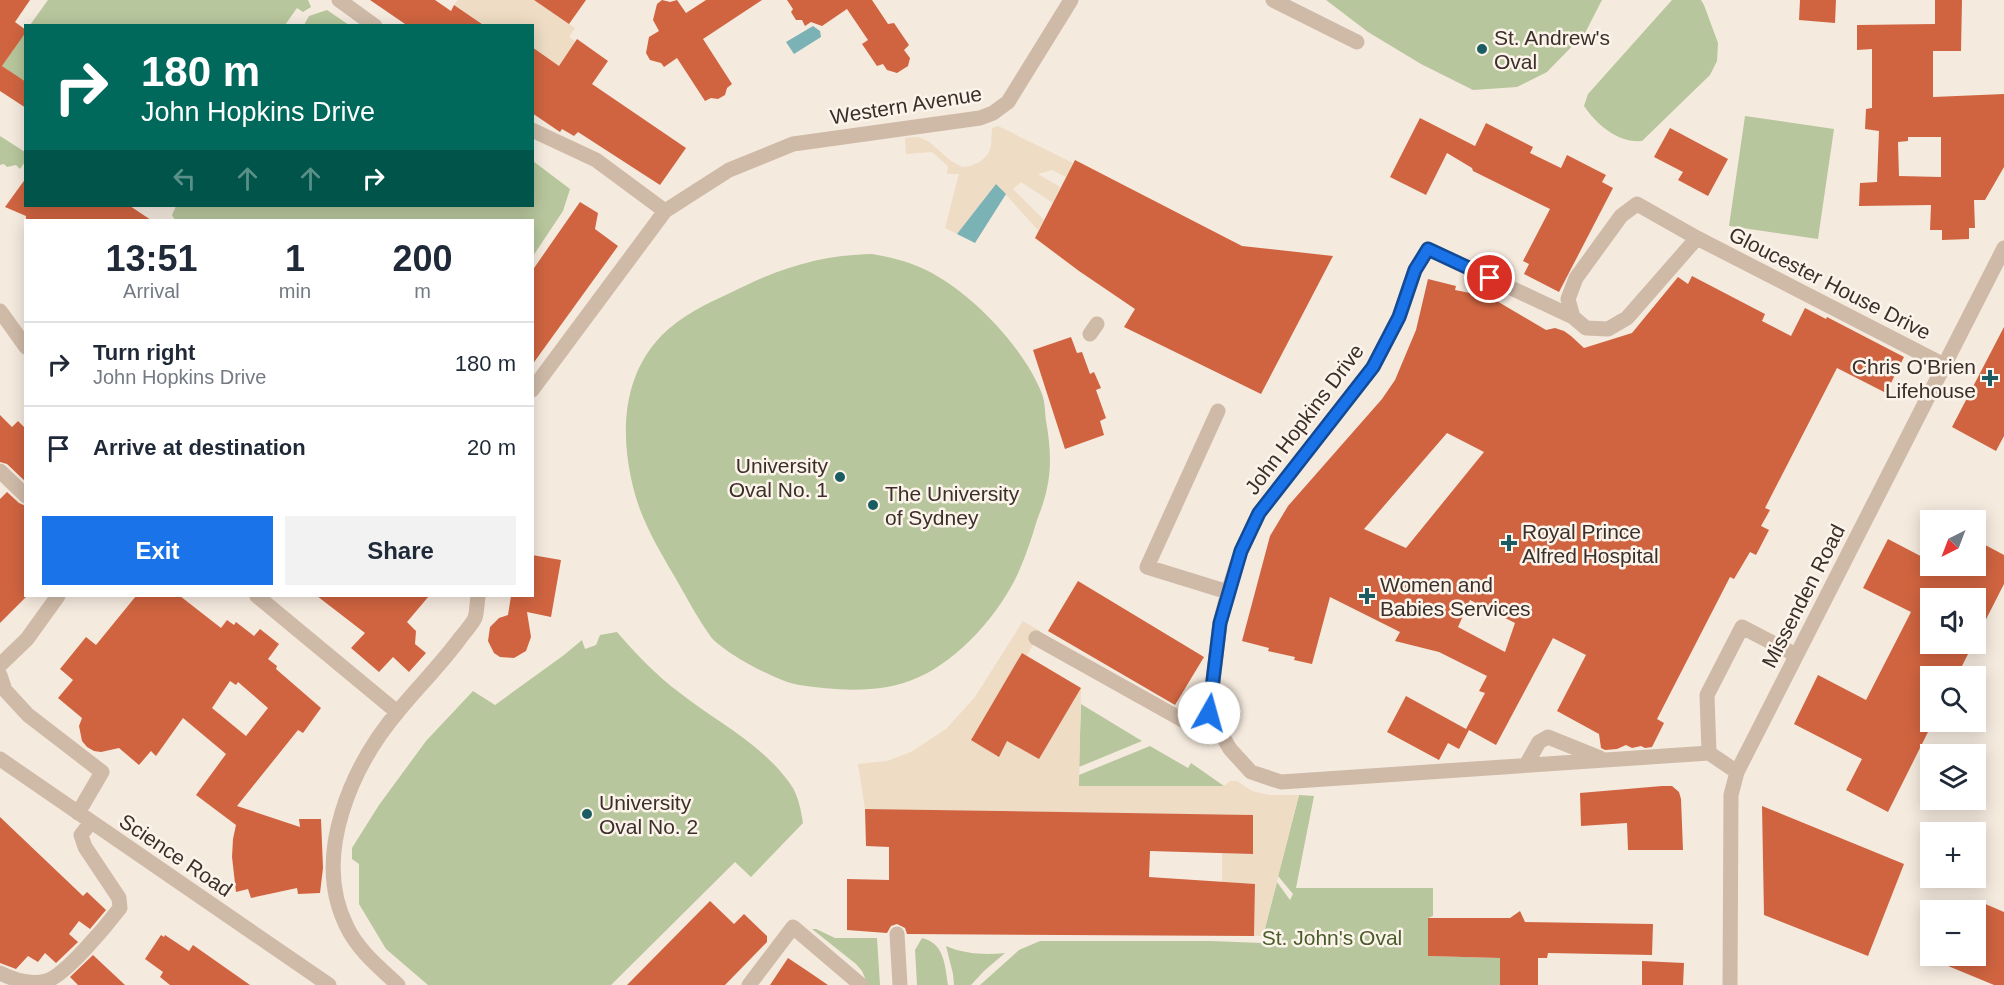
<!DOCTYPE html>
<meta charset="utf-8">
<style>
body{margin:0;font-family:Arial,sans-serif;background:#f2f2f3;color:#1f2937;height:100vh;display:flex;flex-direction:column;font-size:22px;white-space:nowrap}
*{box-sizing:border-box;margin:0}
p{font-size:20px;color:#747a83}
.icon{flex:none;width:33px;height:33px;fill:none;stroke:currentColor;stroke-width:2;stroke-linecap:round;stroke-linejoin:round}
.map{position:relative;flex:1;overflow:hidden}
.sheet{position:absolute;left:24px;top:219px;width:510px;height:378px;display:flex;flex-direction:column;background:#fff;border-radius:0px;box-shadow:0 3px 15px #0003}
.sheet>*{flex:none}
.hud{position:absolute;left:24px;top:24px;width:510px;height:183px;border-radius:0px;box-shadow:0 3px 15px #0003;background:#00695c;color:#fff;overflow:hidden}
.needle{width:39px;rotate:222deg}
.fabs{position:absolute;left:1920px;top:510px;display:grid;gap:12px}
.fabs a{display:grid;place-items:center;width:66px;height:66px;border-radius:0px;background:#fff;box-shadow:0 3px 15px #0003;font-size:30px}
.pin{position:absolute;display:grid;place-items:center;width:51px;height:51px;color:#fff;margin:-26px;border:3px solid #fff;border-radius:50%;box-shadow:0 2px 6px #0007}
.me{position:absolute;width:66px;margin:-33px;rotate:7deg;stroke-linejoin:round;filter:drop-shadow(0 0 4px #0008)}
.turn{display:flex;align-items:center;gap:21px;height:126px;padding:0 18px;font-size:27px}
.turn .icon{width:78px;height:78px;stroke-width:2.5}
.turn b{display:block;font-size:42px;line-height:51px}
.lanes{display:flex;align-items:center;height:57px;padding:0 18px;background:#0003;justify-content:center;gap:30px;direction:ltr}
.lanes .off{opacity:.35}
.eta{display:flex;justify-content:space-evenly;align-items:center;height:102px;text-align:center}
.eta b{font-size:36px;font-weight:800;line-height:42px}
.action{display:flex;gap:12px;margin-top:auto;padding:12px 18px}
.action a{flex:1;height:69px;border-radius:0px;background:#1a73e8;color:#fff;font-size:24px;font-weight:800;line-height:69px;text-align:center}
.action a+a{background:#f2f2f3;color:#1f2937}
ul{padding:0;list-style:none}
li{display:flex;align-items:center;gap:18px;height:84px;padding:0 18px;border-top:2px solid #e0e1e3}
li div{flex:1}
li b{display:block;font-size:22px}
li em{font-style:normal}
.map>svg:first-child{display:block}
</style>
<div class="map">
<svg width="2004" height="985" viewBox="0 0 2004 985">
<rect width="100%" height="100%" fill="#f5eade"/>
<path fill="#b7c69c" d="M48,0H308L311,7L303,12L297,8L285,25H30Z
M1326,0H1602L1585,33L1547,72L1517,87L1473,90L1421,64L1368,32Z
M1672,0H1701L1704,5L1718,43L1717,61L1710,75L1642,141C1618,143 1597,125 1584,106L1588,94Z
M327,10L349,25H304L309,16Z
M25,33V82L2,66Z
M1745,116L1834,129L1818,239L1729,226Z
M0,136L25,152V162L20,169L16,165L7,167L4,164L0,165Z
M533,161L570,189L563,211L533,256L532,220H175L172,215L176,206H532Z
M872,254C890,257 907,261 924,269C969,290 1024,347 1042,394C1045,402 1045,412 1046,421C1050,443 1052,466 1047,488C1045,499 1041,510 1037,520C1032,537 1026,555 1019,571C1001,612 960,659 919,677C883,694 838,691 799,685C778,682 724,653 711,637C698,619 687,598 676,579C661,553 643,524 635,494C620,440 620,378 662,335C681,316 706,304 730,293C778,269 818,255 872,254Z
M617,632C636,654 657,676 680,693C718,723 766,746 793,788C799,799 801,811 803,823L751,877L735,862L611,985H428L386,949L359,904V864L352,859V848L379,805L426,741L473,691L495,705L564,655L582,640L585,649L596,645L600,635Z
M1081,704L1142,741L1079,767Z
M1150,746L1188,768L1191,763L1224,786H1079V775Z
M1299,795L1314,796L1296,888H1433V916L1428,918V956L1500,958V985H980L1019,950L1040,941H1211L1262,943L1268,941L1269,936H1263L1277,882L1290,900L1293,894L1278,876Z
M812,929H816L835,938H877L880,985H868L862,971L856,964Z
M922,938C945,943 945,967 948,985H917L915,950Z
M946,946C964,954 985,955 1005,953L984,971L971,985H954L953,974Z"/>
<path fill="#eedcc4" d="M458,0H534L575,28L569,37L576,42L559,66L535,49L533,51L532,26L485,25L454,5Z
M998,126L1073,163L1066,177L1052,170L1038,174L1060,187L1053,203L1021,182L1013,189L1044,220L1038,230L996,184L957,234L945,228L959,174H947L948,166L932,152L906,154L905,138L918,137L928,141L951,161L962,167L970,166L980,162L988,154L991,147L992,128Z
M1023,621L1040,631L1027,656L1022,653L1007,741L1039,759L1081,688L1079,786H1224L1230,781H1237L1252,791L1269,795H1299L1263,936H1254L1255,884L1222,882V853L1253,854V815L865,809L858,764L887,761L911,752L946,729L975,697Z"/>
<path fill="#7ab2b5" d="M813,26L820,31L821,37L794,54L786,42Z
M996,184L1006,194L975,243L957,234Z"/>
<path fill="#d06440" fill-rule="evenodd" d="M0,0H30L15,22L26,30V32L2,66L26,82V108L0,91Z
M370,0H435L451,11L454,5L485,26H408Z
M534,0H586L569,24Z
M662,0L670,2L677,0L686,13L706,0H762L703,39L732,84L727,88L725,95L718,99L711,98L705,101L677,58L664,67L661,63L650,60L646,53L649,37L659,31L653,20L657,4Z
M787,0H872L888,24L894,23L909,45L904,50L910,58L908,66L897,73L887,70L883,64L877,66L862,44L868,40L847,9L822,26L811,22L805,26L802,20H796L791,12L793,9Z
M1800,0H1836L1835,23L1799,20Z
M1935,0H1962L1961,51H1933V97L2004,94V167L1985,200H1974L1975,228H1969V239L1942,240V230H1930L1931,205L1859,206L1860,183L1877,182L1879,131L1865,129L1866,109L1872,108V49L1857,50V25L1935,24ZM1908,137H1941V177L1899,176L1898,142L1908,141Z
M577,39L608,61L592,84L686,148L660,185L578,132L574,136L562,129L560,132L532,113V47L559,66Z
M1420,118L1475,146L1486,123L1533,147L1530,153L1561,168L1567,155L1606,175L1602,182L1613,188L1559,292L1524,274L1529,264L1523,261L1550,209L1473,171L1472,168L1447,153L1426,195L1390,177Z
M1670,128L1728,159L1708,196L1678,180L1683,172L1654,157Z
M1075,160L1242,246L1333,256L1261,394L1124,327L1135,309L1079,271L1035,238Z
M26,178V206H130L151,220H26V207V216L5,207Z
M580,202L598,213L595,229L618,246L532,365V271Z
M1692,276L1765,314L1762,321L1791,336L1805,308L1826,319L1827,317L1904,357L1886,393L1837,368L1765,508L1770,510L1761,526L1769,530L1756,555L1750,552L1734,579L1730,577L1657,719L1664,723L1652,747L1645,748L1641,746L1632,748L1626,745L1617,749L1605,750L1601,748L1599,734L1557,711L1586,655L1553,638L1496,745L1469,730L1459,749L1448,743L1439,760L1387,732L1406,696L1466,729L1485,693L1479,691L1487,676L1439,652L1395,641L1400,632L1330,597L1312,664L1294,660L1295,657L1268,651L1269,648L1242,641L1270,536L1288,506L1382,399L1395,380L1416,330L1428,279L1456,286L1455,290L1490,297L1546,330L1555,328L1564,331L1571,336L1584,348L1632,333L1678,277L1688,284ZM1447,433L1484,452L1406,548L1364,529ZM1470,600L1515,623L1505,652L1458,627Z
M2004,327V436L1996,451L1952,427Z
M1071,337L1077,353L1082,352L1090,374L1094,372L1101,388L1096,390L1106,418L1100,421L1104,435L1065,449L1033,350Z
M0,415L12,427L18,421L26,429V482L7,464L0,462Z
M7,492L19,503L26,506V597L0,623V499Z
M1888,539L1930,561V566H1939L1954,573L1958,566H1976V540L2004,555V584L1976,639V598H1930V644H1973L1957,676H1930V728L1888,812L1846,790L1862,759L1794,724L1818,675L1866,700L1911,612L1863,588Z
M532,555L561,560L551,617L527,612L531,637L526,651L514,658L500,657L494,653L488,641L490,627L499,618L508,615L511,596H532Z
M1078,581L1204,657L1175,705L1048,631Z
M136,596H180L221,628L227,620L234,625L236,622L254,636L260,629L279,644L268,659L277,666L276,669L321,708L303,733L298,730L237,806L300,827L299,819H321L323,868L320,893L298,894L297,888L251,898L248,889L236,892L232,857L233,839L236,825L196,795L226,754L183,718L156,756L151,751L139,765L119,748L101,752L94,751L87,747L82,741L79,726L82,718L58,698L73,680L60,669L86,637L96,645ZM230,681L236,685L238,682L268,708L246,736L212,708Z
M317,596H429L407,622L416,631L415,644L426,653L409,672L393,657L379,672L351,648L365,633Z
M1022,653L1081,688L1039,759L1007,741L999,757L971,740Z
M1662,786H1672L1679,792L1681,799L1683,850H1628L1627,823L1581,826L1580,793Z
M1762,806L1904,864L1868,956L1764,915Z
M865,809L1253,815V854L1150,851L1149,877L1255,884L1254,936L907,934L905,928L897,924L891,926L887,933L847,930V879L889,880V847L866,846Z
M0,817L83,896L87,892L106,910L90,929L79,921L69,934L78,942L56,963L45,953L38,962L28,956L16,969L0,963Z
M1976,900L2004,912V985H1994L1924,956H1976Z
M710,901L734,924L744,914L767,936V942L725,985H627Z
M1520,911L1525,922L1653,924L1652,955L1548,953L1547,958H1538V985H1500V958L1428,956V918H1510Z
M161,935L164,937L165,935L189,951L193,945L250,985H170L160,977L163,972L145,959Z
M93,955L125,985H78L70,977Z
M788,958L806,970L828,985H770Z
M1642,961L1684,963L1683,985H1642Z"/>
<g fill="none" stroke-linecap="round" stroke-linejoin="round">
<path stroke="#cfbaa8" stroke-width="15" d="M339,0L375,26
M1273,0L1357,42
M532,130L596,160L665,211
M1697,238L1627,318L1608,329L1586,328L1573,317L1568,299L1576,278L1621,216L1637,204L1697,238L1944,365
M0,311L26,347
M1573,317L1428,249L1415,270L1399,317L1373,367L1259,513L1241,551L1228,592L1220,623L1209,713L1230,749L1251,772L1281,782L1709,753L1737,772
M1090,334L1097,324
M532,390L665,211L729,170L793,144L980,118L993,113L1008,102L1071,0
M1218,411L1147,567L1228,592
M0,471L26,496
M257,596L397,712
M1036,638L1204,732L1215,726
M0,665L27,639L58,596
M0,675L5,690L28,715L102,772L78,813
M1709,753L1707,695L1742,627L1796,655
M0,759L329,985
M1526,765L1539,742L1548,737L1600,758
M897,934L900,985
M0,973C15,980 29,985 46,981C64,977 107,925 120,908L119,898L85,847L81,835L91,822
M398,985C379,967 358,950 347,927C311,856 352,765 400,709C420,685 443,662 461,637C466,631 472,624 475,618C477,612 477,602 478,596
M749,985L793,927L861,985
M1730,985L1731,795L1737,772L2004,248"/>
</g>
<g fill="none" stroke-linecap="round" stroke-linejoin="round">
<g stroke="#114b97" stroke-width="15">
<path id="route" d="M1209,713L1220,623L1241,551L1259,513L1373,367L1399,317L1415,270L1428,249L1490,278"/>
</g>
<use href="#route" stroke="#1a73e8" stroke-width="10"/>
</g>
<g fill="#1a5c61" stroke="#fcf4eb" stroke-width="2">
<circle cx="1482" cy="49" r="6"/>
<path d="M1987 369h6v6h6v6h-6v6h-6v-6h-6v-6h6z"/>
<circle cx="840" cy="477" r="6"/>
<circle cx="873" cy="505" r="6"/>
<path d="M1506 534h6v6h6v6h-6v6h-6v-6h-6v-6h6z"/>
<path d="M1364 587h6v6h6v6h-6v6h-6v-6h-6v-6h6z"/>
<circle cx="587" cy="814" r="6"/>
</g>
<g text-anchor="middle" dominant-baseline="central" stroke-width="5" stroke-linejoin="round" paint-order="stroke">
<g font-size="21" fill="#3b2f29" stroke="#fcf4eb" text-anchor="start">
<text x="1494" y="37">St. Andrew's<tspan x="1494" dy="24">Oval</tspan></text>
<text x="1976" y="366" text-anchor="end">Chris O'Brien<tspan x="1976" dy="24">Lifehouse</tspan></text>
<text x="828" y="465" text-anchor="end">University<tspan x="828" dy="24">Oval No. 1</tspan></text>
<text x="885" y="493">The University<tspan x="885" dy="24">of Sydney</tspan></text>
<text x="1522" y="531">Royal Prince<tspan x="1522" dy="24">Alfred Hospital</tspan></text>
<text x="1380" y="584">Women and<tspan x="1380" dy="24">Babies Services</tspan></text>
<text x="599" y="802">University<tspan x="599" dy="24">Oval No. 2</tspan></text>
</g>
<g font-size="21" fill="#3b2f29" stroke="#fcf4eb">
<text transform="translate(906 105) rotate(-9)">Western Avenue</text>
<text transform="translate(1830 283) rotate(27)">Gloucester House Drive</text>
<text transform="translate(1304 419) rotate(-53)">John Hopkins Drive</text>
<text transform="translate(1803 596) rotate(-63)">Missenden Road</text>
<text transform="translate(176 855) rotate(34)">Science Road</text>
</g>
<g font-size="21" fill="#495c2a" stroke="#fcf4eb">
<text x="1332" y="937">St. John's Oval</text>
</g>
</g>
</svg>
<div class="fabs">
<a><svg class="needle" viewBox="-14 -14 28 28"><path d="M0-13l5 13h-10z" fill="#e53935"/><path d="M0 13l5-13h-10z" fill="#747a83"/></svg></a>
<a><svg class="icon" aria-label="sound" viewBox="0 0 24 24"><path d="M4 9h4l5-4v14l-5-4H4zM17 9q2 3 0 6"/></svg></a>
<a><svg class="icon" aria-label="search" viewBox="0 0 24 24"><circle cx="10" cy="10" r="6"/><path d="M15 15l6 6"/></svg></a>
<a><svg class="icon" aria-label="layers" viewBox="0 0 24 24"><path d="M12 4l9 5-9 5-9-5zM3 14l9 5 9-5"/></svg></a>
<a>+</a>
<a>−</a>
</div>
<div class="pin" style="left:1490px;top:278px;background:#d93025"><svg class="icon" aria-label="arrive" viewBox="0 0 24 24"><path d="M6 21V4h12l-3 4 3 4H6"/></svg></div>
<svg class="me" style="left:1209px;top:713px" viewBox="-20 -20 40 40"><circle r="19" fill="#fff"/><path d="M0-13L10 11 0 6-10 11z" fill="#1a73e8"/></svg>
<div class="hud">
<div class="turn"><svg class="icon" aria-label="right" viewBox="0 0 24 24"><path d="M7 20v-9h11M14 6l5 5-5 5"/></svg><div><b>180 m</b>John Hopkins Drive</div></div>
<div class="lanes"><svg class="icon off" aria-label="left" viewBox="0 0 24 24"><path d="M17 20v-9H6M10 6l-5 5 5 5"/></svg><svg class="icon off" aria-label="ahead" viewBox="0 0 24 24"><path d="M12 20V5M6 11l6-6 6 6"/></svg><svg class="icon off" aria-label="ahead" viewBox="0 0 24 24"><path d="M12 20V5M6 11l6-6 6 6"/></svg><svg class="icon" aria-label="right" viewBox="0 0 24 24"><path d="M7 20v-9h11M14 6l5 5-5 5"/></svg></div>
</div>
<section class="sheet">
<div class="eta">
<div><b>13:51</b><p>Arrival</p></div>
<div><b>1</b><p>min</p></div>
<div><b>200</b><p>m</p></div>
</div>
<ul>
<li><svg class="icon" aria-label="right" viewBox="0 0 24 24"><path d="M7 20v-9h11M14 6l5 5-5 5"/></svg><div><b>Turn right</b><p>John Hopkins Drive</p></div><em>180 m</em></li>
<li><svg class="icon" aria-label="arrive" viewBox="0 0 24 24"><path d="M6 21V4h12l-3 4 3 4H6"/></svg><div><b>Arrive at destination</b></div><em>20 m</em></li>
</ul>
<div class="action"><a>Exit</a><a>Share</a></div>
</section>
</div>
